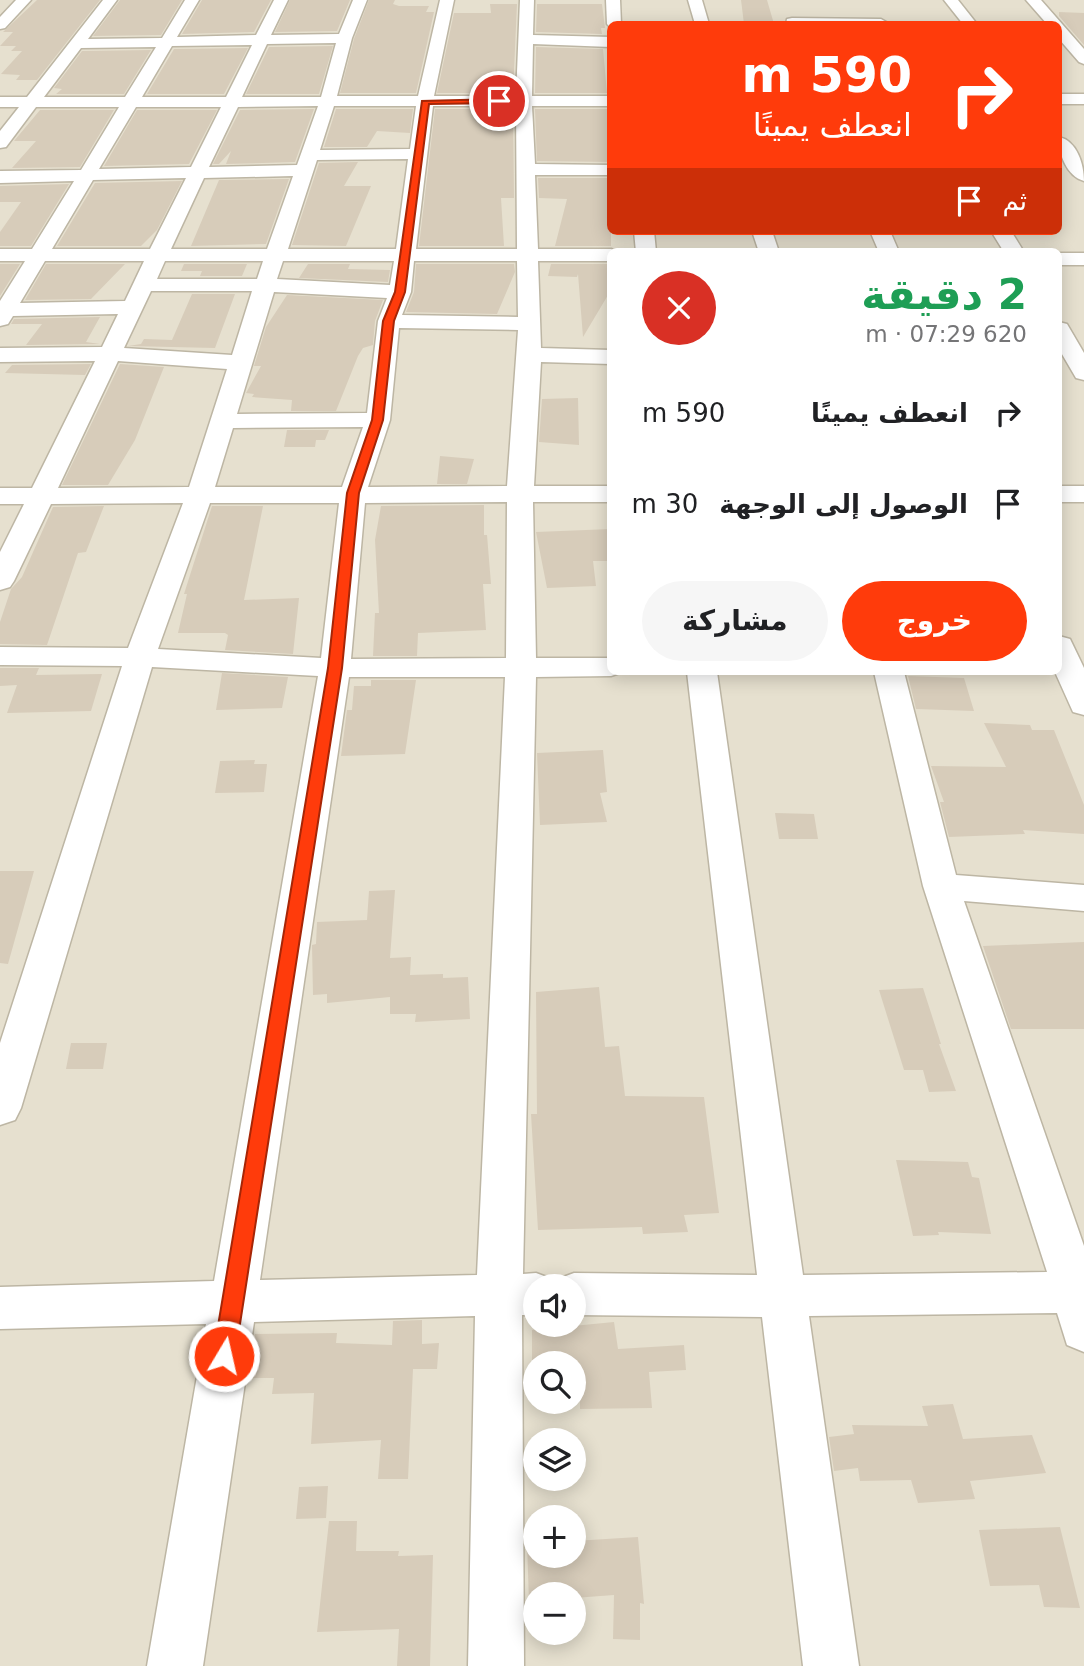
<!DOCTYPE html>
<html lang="ar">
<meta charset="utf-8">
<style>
body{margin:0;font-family:"DejaVu Sans","Noto Naskh Arabic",sans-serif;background:#f6f6f6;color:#202124;direction:rtl;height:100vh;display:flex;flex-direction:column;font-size:26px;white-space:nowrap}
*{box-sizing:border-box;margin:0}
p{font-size:23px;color:#757577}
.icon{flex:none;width:38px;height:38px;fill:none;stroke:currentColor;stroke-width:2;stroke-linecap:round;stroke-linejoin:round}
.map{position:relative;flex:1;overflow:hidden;direction:ltr}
.details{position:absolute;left:607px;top:248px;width:455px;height:427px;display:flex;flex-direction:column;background:#fff;border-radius:10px;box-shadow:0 4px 18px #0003;direction:rtl}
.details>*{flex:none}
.guide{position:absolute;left:607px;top:21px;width:455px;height:214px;border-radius:10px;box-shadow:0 4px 18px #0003;direction:rtl;background:#ff3b0b;color:#fff;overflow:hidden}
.controls{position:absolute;left:523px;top:1274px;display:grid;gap:14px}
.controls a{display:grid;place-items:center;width:63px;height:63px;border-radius:50%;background:#fff;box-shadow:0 4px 18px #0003;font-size:35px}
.pin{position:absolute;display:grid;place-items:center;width:60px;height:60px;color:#fff;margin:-30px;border:4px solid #fff;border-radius:50%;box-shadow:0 2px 7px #0007}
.me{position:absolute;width:77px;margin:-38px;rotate:9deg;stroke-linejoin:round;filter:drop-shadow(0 0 5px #0008)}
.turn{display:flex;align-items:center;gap:24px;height:147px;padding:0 35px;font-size:32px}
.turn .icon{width:91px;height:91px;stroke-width:2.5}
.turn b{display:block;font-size:49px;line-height:60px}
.then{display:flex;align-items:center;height:66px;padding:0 35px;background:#0003;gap:14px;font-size:26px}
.round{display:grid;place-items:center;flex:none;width:74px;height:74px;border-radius:37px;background:#f6f6f6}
.overview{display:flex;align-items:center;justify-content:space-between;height:119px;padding:0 35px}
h1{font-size:42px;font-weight:700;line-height:52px;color:#1e9e55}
.action{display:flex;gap:14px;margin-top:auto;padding:14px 35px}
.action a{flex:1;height:80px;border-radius:42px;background:#ff3b0b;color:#fff;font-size:28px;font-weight:700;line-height:80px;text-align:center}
.action a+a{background:#f6f6f6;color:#202124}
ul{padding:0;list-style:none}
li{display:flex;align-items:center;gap:21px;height:91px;padding:0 35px}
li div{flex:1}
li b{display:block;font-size:26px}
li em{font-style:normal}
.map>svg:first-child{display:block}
</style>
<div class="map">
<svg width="1084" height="1666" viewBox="0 0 1084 1666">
<rect width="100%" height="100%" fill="#f2ede1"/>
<path fill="#e6e0cf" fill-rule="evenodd" d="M0,0H1084V1666H0ZM611,24H1059V231H611ZM611,252H1059V672H611ZM536,1286H574V1325H536ZM536,1363H574V1402H536ZM536,1440H574V1479H536ZM536,1517H574V1556H536ZM536,1594H574V1633H536Z"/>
<path fill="#d7ccba" d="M37,0H100L37,80H16L20,75L1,74L22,51H11L16,46H0L13,32H3Z
M120,0H182L161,35L93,36Z
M202,0H271L254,32L182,34Z
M290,0H350L337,31L275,32Z
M369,0H395L393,4L399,6H429L426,12H434L416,93H340L354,39Z
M741,0H767L774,24H744Z
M490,4H517L513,93H437L454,13H491Z
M537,4H602L605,28H601L602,34L536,32Z
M1059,12L1084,13V45L1059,16Z
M333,46L319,94H246L269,47Z
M536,47L603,49L607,93H535Z
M248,48L224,94H147L174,49Z
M151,50L124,94H56L62,89L54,88L82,51Z
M314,109L295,162L226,164L231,151L219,164H213L240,110Z
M336,109H413L410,133L377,131L367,147H324Z
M435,109H513L514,198H501L504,246H419Z
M535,109H611V162L537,161Z
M40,110H114L80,167L12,168L36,141H14Z
M137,110H217L189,164L104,166Z
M358,162L344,186H371L346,246L292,245L319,163Z
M538,178H611V246H555L567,199L539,198Z
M289,179L266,244L191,246L219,180Z
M182,181L157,230L141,246H57L95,183Z
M69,184L31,246H0V232L21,202H0V186Z
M0,264H20L0,296Z
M46,264H125L91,299L25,300Z
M184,264H247L242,276H200L202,271H181Z
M308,264H350L348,269L390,270L388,282L299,278Z
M416,264H514L515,272L497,314L406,312L414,292Z
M551,264H611V290L583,337L578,274L577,277L548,276Z
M192,294H235L215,348L128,346L141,344L144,339L172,340Z
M287,295L383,300L375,321L373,345L363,348L358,356L336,411H291L292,400L252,397L254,394L246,393L261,366H254L266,327Z
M100,317L86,342L100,344L26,345L42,324H11L14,319Z
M91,364L85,375L5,373L12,365Z
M120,364L164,367L135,440L108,485H62Z
M578,398L579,445L539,442L542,399Z
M287,430H329L325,440H316L315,447H284Z
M440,456L474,459L467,484H437Z
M484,505V535H487L491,584H483L486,630L418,633L417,656H373L375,613H379L375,540L381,506Z
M104,506L86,552L78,553L47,645L0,644V622L11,589L22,577L53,507Z
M212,506H263L244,600L299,598L293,654L225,650L228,635L225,633H178L187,594H184Z
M611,529V561H593L596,586L547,588L536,532Z
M0,668H39L36,675L102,674L91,711L7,713L17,685L0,686Z
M222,673L288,677L282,708L216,710Z
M908,676L964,678L974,711L916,709Z
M371,680H416L405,754L341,756L347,710H352L354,686H371Z
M984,723L1030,725L1032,730H1054L1084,805V834L1023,830L1025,834L949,837L940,802H944L931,766L1006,767Z
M603,750L607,792L600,793L607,822L540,825L537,753Z
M255,760L254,764H267L264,792L215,793L220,761Z
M775,813L814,814L818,839H779Z
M0,871H34L8,964L0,963Z
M395,890L390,958L411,957L410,975L443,974V978L468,977L470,1019L415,1022L416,1014H390V997L327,1003V994L313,995L312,945L316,944L317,922L367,920L369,891Z
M1084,942V1029H1011L983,946Z
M599,987L605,1047L619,1046L625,1096L704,1097L719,1213L684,1215L688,1232L643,1234L642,1227L538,1230L531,1114H537L536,992Z
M923,988L941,1044H939L956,1091L929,1092L923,1070H904L879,990Z
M71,1043H107L103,1069H66Z
M896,1160L968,1162L972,1177L979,1178L991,1234L938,1232L939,1235L913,1236Z
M422,1320V1344L439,1343L437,1369H413L408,1479H378L381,1440L311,1444L314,1393L272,1394L274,1378H248L255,1334L337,1333L336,1343L392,1345L393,1321Z
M614,1322L618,1349L684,1345L686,1370L649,1372L652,1408L580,1409V1378H574V1363H536V1375L532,1376V1330Z
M953,1404L963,1439L1032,1435L1046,1473L970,1481L975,1499L918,1503L911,1480L860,1481L858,1468L834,1471L829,1437L854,1434L852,1425L928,1426L922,1406Z
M328,1486L326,1518L296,1519L299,1487Z
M329,1521H357L356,1551H399L398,1556L433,1555L430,1666H397L399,1629L317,1632Z
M1060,1527L1080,1608L1044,1607L1039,1585L990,1586L979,1530Z
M638,1537L644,1604L640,1603V1640L613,1639L614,1595L574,1598V1594H536V1602H529L527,1543H536V1556H574V1541Z"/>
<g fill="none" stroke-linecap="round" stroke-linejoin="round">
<g stroke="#bdb6a4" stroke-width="3">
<path id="minor" d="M16,0H31L5,28L0,29V17Z
M103,0H117L88,39L162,38L185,0H199L177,37L256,35L274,0H288L271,35L339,34L353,0H367L352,38L337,96H418L440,0H454L434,96H516L520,0H534L533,35L611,37V47L533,44L532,96H611V106H532L535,164L611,165V175H535L538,249H611L619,252H611V261H538L541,348L611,350V364L541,362L534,486H611V502H533L536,658H611V672H623L611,676L536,677L523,1274L536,1273L552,1279L555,1285L558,1279L574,1273L757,1275L687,672H717L803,1275L1047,1272L923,886L874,672H904L956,875L1084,885V911L964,901L1084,1246V1352L1067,1345L1057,1313L809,1316L859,1666H803L762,1317L574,1315V1286H536V1315H522L524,1666H468L475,1316L254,1322L203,1666H147L206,1324L0,1329V1287L214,1281L318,676L152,667L21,1108L15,1120L0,1125V1043L122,666L0,665V647L128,648L183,503L51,504L14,581L10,587L0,590V552L24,504H0V488H32L95,361L0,362V348L102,347L118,314L13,316L8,324L0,326V301L25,261H0V249H32L74,181L0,183V171L81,170L119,107H36L6,147L0,148V131L19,107H0V97H27ZM336,43L321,97H242L267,44ZM252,45L226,97H142L172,46ZM156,47L125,97H44L81,48ZM318,106L297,165L209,167L238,107ZM334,106H416L410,149L320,150ZM433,106H516L517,249H416ZM136,107H221L191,167L99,169ZM408,159L396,249H288L317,160ZM293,176L267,249H171L204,178ZM186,178L150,249H52L93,180ZM45,261H144L125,301L20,303ZM165,261H263L257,279H157ZM283,261H394L390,285L277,279ZM414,261H517L518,317L402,315L411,292ZM151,291H252L232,355L124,348ZM274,292L387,298L378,321L367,413L237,414ZM399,328L518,330L507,486L368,487L390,420ZM118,361L227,369L189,487L58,488ZM363,427L342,487H215L233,428ZM507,502L506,658L351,659L365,503ZM210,503H339L321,658L158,649ZM349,677H505L477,1275L260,1280Z
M606,0H620L621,24H611V28L607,24Z
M688,0H702L709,24H695Z
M944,0H958L977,24H963Z
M1026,0H1041L1084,49V64L1079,62L1059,39V24H1047Z
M792,18L881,19L888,23L786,24L787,19Z
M1059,94H1084V104H1059Z
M1059,137C1077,141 1084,164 1084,181C1066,176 1058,152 1059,137Z
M634,231H654L656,252H636Z
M752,231H772L779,252H759Z
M870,231H890L899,252H879Z
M991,231H1011L1024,252H1004Z
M1059,253H1084V265H1059Z
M1059,322L1067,324L1084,353V380L1076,378L1059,349Z
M1059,486H1084V502H1059Z
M1059,636L1070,639L1084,668V715L1073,712L1055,672H1059Z"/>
</g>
<use href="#minor" fill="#fff" fill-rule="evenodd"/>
</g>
<path fill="#ff3b0b" stroke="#a62607" stroke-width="2" d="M499,99L502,103L429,104L405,292L394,321L383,420L359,493L342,668L235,1356L231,1363L224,1366L216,1363L213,1356L328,668L347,493L372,420L383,321L395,292L422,101Z"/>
</svg>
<div class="controls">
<a><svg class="icon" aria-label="sound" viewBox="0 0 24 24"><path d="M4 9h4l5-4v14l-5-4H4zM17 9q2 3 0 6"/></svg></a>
<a><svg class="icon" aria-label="search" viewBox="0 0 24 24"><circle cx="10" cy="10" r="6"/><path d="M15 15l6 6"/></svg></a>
<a><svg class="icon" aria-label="layers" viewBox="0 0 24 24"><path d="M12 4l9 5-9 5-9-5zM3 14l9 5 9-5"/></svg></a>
<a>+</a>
<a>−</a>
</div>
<div class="pin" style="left:499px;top:101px;background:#d93025"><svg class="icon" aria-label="arrive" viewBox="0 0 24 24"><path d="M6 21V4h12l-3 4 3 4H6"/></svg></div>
<svg class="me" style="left:224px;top:1356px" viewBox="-20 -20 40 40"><circle r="17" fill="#ff3b0b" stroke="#fff" stroke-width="3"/><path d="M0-11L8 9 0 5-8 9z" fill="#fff"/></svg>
<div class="guide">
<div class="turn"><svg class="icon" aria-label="right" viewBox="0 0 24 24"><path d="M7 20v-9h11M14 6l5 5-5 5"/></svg><div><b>590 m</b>انعطف يمينًا</div></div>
<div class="then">ثم<svg class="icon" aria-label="arrive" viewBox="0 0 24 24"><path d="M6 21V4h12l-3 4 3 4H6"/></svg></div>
</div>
<section class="details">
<div class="overview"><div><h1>2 دقيقة</h1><p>620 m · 07:29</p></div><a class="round" style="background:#d93025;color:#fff"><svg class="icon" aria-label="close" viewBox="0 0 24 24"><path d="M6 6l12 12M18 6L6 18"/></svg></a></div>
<ul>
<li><svg class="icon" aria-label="right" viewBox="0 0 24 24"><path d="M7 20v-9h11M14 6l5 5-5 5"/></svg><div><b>انعطف يمينًا</b></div><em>590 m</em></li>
<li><svg class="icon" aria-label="arrive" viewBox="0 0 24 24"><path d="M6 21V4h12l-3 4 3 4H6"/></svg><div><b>الوصول إلى الوجهة</b></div><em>30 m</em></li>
</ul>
<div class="action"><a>خروج</a><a>مشاركة</a></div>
</section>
</div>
